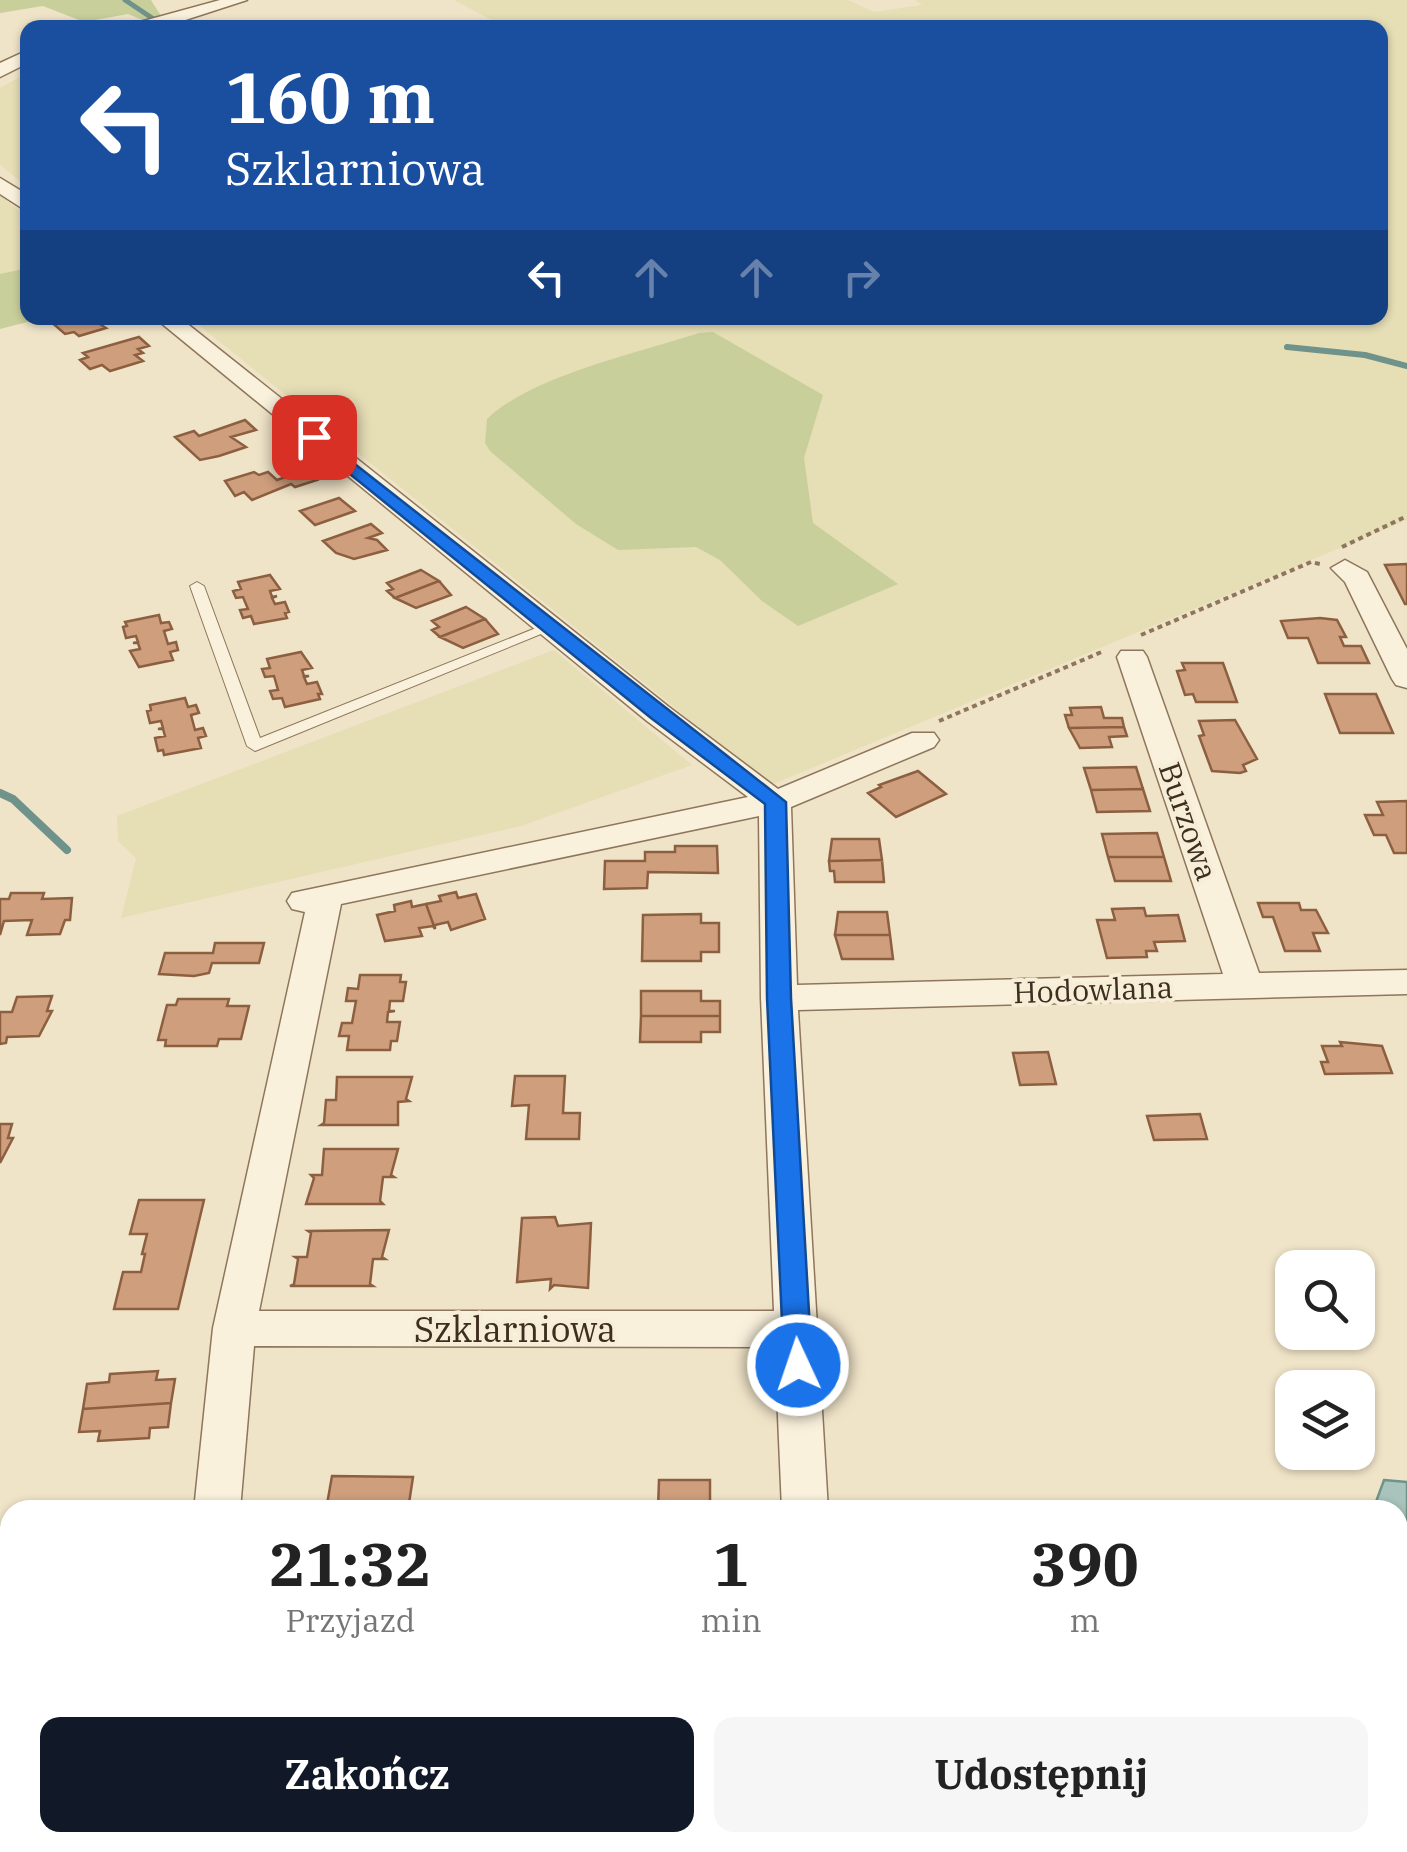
<!DOCTYPE html>
<html lang="pl">
<meta charset="utf-8">
<style>
body{margin:0;font-family:"IBM Plex Serif",serif;background:#f6f6f6;color:#222;height:100vh;display:flex;flex-direction:column;font-size:38px;white-space:nowrap}
*{box-sizing:border-box;margin:0}
p{font-size:32px;color:#767676}
.icon{flex:none;width:55px;height:55px;fill:none;stroke:currentColor;stroke-width:2;stroke-linecap:round;stroke-linejoin:round}
.map{position:relative;flex:1;overflow:hidden}
.drawer{position:absolute;left:0px;top:1500px;width:1408px;height:352px;display:flex;flex-direction:column;background:#fff;border-radius:30px 30px 0 0;box-shadow:0 2px 8px #0004}
.drawer>*{flex:none}
.hud{position:absolute;left:20px;top:20px;width:1368px;height:305px;border-radius:20px;box-shadow:0 2px 8px #0004;background:#1a4fa0;color:#fff;overflow:hidden}
.fabs{position:absolute;left:1275px;top:1250px;display:grid;gap:20px}
.fabs a{display:grid;place-items:center;width:100px;height:100px;border-radius:20px;background:#fff;box-shadow:0 2px 8px #0004;font-size:50px}
.pin{position:absolute;display:grid;place-items:center;width:85px;height:85px;color:#fff;margin:-42px;border-radius:20px;box-shadow:0 5px 15px #0006}
.me{position:absolute;width:110px;margin:-55px;rotate:357deg;stroke-linejoin:round;filter:drop-shadow(0 0 8px #0008)}
.turn{display:flex;align-items:center;gap:35px;height:210px;padding:0 40px;font-size:45px}
.turn .icon{width:130px;height:130px;stroke-width:2.5}
.turn b{display:block;font-size:70px;line-height:85px}
.lanes{display:flex;align-items:center;height:95px;padding:0 40px;background:#0003;justify-content:center;gap:50px;direction:ltr}
.lanes .off{opacity:.35}
.eta{display:flex;justify-content:space-evenly;align-items:center;height:170px;text-align:center}
.eta b{font-size:60px;font-weight:800;line-height:70px}
.action{display:flex;gap:20px;margin-top:auto;padding:20px 40px}
.action a{flex:1;height:115px;border-radius:20px;background:#111827;color:#fff;font-size:40px;font-weight:800;line-height:115px;text-align:center}
.action a+a{background:#f6f6f6;color:#222}
.map>svg:first-child{display:block}
</style>
<div class="map">
<svg width="1407" height="1852" viewBox="0 0 1407 1852">
<rect width="100%" height="100%" fill="#f0e4c8"/>
<path fill="#e6deb5" d="M454,0H848L874,12L922,5L915,0H1407V520L771,785L190,318H1380V28H507Z
M27,73V187L0,165V88Z
M0,196L28,217L27,268L0,274Z
M554,650L692,765L521,826L121,918L136,858L118,841L117,816Z"/>
<path fill="#c9cf9b" d="M0,0H151L163,19L145,21L128,14L84,22L43,6L0,13Z
M27,268L28,318H43L0,329V274Z
M713,332L823,395L804,458L813,523L898,584L798,626L762,601L720,560L696,547L618,550L576,524L490,451L485,443L487,419C531,376 638,353 699,333Z"/>
<path fill="#a9c4bc" stroke="#6f938a" stroke-width="2.5" d="M1384,1480L1407,1482V1626L1398,1606V1510H1373Z"/>
<g fill="none" stroke-linecap="round" stroke-linejoin="round">
<path stroke="#6f938a" stroke-width="5" d="M125,0L155,20
M144,28L163,24L179,28"/>
<path stroke="#6f938a" stroke-width="6" d="M1287,347L1365,355L1407,366"/>
<path stroke="#6f938a" stroke-width="8" d="M0,793L13,799L67,850"/>
</g>
<path fill="#cf9f7d" stroke="#8d5f41" stroke-width="2.5" d="M64,318H95L92,319L106,328L79,336L74,332L65,334L50,321Z
M139,337L149,346L138,349L143,353L135,355L143,361L110,371L102,365L90,369L80,360L88,357L83,353Z
M245,420L256,430L231,437L246,447L219,456L200,460L175,437L194,431L199,436Z
M305,470L317,480L295,487L291,484L252,500L244,492L235,496L225,481L254,472L259,475L268,472L277,480Z
M339,498L355,511L315,525L300,511Z
M371,524L382,533L368,538L377,540L387,550L354,559L336,553L323,541Z
M1407,564V604H1405L1385,565Z
M421,570L439,581L395,598L387,591L393,589L387,583Z
M270,575L280,589L270,591L272,597L277,596L272,598L275,604L285,602L289,612L285,613L287,618L254,624L251,616L243,618L240,610L248,609L243,597L236,598L233,591L241,589L238,582Z
M439,581L451,595L416,608L395,598Z
M466,607L485,619L440,637L432,630L439,627L432,621Z
M159,615L161,623L169,622L172,629L164,631L168,644L176,642L178,650L170,652L173,660L139,667L130,651L140,649L138,643H133L138,642L136,636L126,638L123,627L127,626L125,622Z
M1320,618L1337,620L1346,637H1340L1344,646H1361L1369,663H1318L1308,638H1288L1281,621Z
M485,619L498,634L463,648L440,637Z
M301,652L312,668L302,670L304,676H309L304,677L307,684L317,682L322,694H318L320,699L285,707L282,698L273,699L270,691L278,690L274,676L265,677L262,669L270,668L267,659Z
M1182,663H1223L1237,702H1196L1193,694L1185,695L1177,671L1185,670Z
M1325,694H1376L1393,733H1340Z
M185,698L188,707L196,705L199,713L191,715L195,730L203,728L206,736L198,738L201,748L164,755L163,750L158,751L155,738L165,736L163,729H158L163,728L161,721L150,723L147,711L151,710L150,705Z
M1101,707L1104,718H1122L1124,727L1069,728L1065,715H1072L1070,708Z
M1235,720L1257,759L1243,765L1246,771L1240,773L1212,771L1199,736L1204,735L1199,721Z
M1124,727L1127,736L1109,737L1112,747L1080,748L1069,728Z
M1136,767L1143,789L1091,790L1084,768Z
M918,771L946,794L896,817L868,793L881,787L879,785Z
M1143,789L1150,811L1097,812L1091,790Z
M1407,801V853H1394L1386,835H1374L1365,815H1383L1377,802Z
M1157,833L1164,857H1108L1102,834Z
M832,839H879L882,860L829,861Z
M675,846H717L718,873L648,872L647,888L604,889L605,861H645V852H675Z
M1108,857H1164L1171,881H1115Z
M882,860L884,882H835L834,871H830L829,861Z
M456,892L458,898L476,894L485,919L451,930L448,922L435,925V929L426,904L441,901L439,896Z
M11,893H44L42,899L72,898L70,920H65L60,934L27,935L32,920L4,921L0,935V899H9Z
M411,901L412,907L426,904L435,929L433,926L419,928L422,936L385,941L377,915L395,911L394,905Z
M1258,903H1299L1301,910H1316L1328,933H1313L1320,951H1285L1273,917H1263Z
M1144,908L1146,916L1178,915L1185,941L1154,942L1157,951H1146L1147,957L1107,958L1097,920H1115L1112,909Z
M838,912H887L890,935H835Z
M701,914V923H719V952H701V961H642L643,915Z
M835,935H890L893,959H842Z
M215,943H264L259,963H212L209,973L194,976L159,974L165,953H213Z
M360,975H401L400,982H406L403,1001H390L389,1011H395L388,1012L387,1022H400L397,1041H391L390,1050H347L349,1036H339L342,1023H352L356,1001H346L348,988L358,989Z
M641,991H701V1001H720V1016H641Z
M52,996L47,1011H52L39,1036L7,1037L6,1043L0,1044V1012H12L17,997Z
M178,999H229L227,1006H249L241,1039H219L217,1046H165L166,1040H158L167,1005H176Z
M641,1016H720V1032H701V1042H640Z
M1340,1042L1382,1046L1392,1073L1325,1074L1321,1062H1328L1322,1046H1342Z
M1048,1052L1056,1084L1020,1085L1013,1053Z
M515,1076H565L563,1113H580L579,1139H526L529,1105L512,1106Z
M337,1077H412L406,1099L409,1101L398,1102V1125H321L324,1123L326,1100H336Z
M1200,1114L1207,1139L1154,1140L1147,1116Z
M0,1124H12L8,1138H13L0,1163Z
M324,1149H398L391,1175L394,1177H383L380,1201L383,1204H306L314,1178L311,1175H322Z
M139,1200H204L178,1309H114L123,1272H141L145,1254H142L147,1234H130Z
M555,1217L558,1226L591,1223L588,1288L554,1285L550,1289L551,1279L517,1282L522,1218Z
M389,1230L382,1257L385,1259H373L370,1284L373,1286H290L294,1284L298,1259L295,1257H307L311,1233L308,1231Z
M158,1371L156,1380L175,1379L171,1403L83,1409L87,1384L109,1382L110,1374Z
M171,1403L168,1427L150,1428L149,1438L98,1441L100,1431L79,1432L83,1409Z
M332,1476L413,1477L408,1510H326Z
M659,1480H710V1510H658Z
M919,1842H1008L1009,1852H920Z"/>
<g fill="none" stroke-linecap="round" stroke-linejoin="round">
<g stroke="#8d765c" stroke-width="2">
<path id="service" d="M197,582L204,586L260,738L546,624H556L558,627L255,751L247,746L190,586Z"/>
</g>
<g stroke="#8d765c" stroke-width="3">
<path id="minor" d="M220,0H247L176,23L118,28Z
M28,50V63L0,77V63Z
M0,178L28,195V212L0,194Z
M155,318H180L669,707L778,789L912,733H934L939,740L934,747L791,807L797,985L1223,974L1117,657L1121,651H1143L1147,657L1259,973L1407,970V994L798,1010L828,1510H782L775,1347L254,1346L240,1510H194L213,1328L305,912L292,909L287,901L292,893L748,797L647,721ZM759,816L761,998L774,1311H259L341,904Z
M1345,560L1367,572L1407,649V688L1396,685L1392,679L1345,582L1331,568Z
M796,1842H848L850,1852H796Z"/>
</g>
<path stroke="#8d765c" stroke-width="4" stroke-dasharray="5 4" stroke-linecap="butt" d="M1342,547L1407,516
M1141,635L1311,562L1320,564
M939,721L1104,651"/>
<use href="#service" fill="#faf1dc" fill-rule="evenodd"/>
<use href="#minor" fill="#faf1dc" fill-rule="evenodd"/>
</g>
<path fill="#1a73e8" stroke="#114b97" stroke-width="2.5" d="M314,432L786,802L791,998L812,1365L808,1373L798,1377L788,1373L784,1365L767,998L765,804L651,718L308,440L305,437Z"/>
<g text-anchor="middle" dominant-baseline="central" stroke-width="8" stroke-linejoin="round" paint-order="stroke">
<g font-size="30" fill="#3d2e20" stroke="#f7eed8">
<text transform="translate(1189 821) rotate(71)">Burzowa</text>
<text transform="translate(1093 989) rotate(-2)">Hodowlana</text>
</g>
<g font-size="35" fill="#3d2e20" stroke="#f7eed8">
<text x="515" y="1329">Szklarniowa</text>
</g>
</g>
</svg>
<div class="fabs">
<a><svg class="icon" aria-label="search" viewBox="0 0 24 24"><circle cx="10" cy="10" r="6"/><path d="M15 15l6 6"/></svg></a>
<a><svg class="icon" aria-label="layers" viewBox="0 0 24 24"><path d="M12 4l9 5-9 5-9-5zM3 14l9 5 9-5"/></svg></a>
</div>
<div class="pin" style="left:314px;top:437px;background:#d93025"><svg class="icon" aria-label="arrive" viewBox="0 0 24 24"><path d="M6 21V4h12l-3 4 3 4H6"/></svg></div>
<svg class="me" style="left:798px;top:1365px" viewBox="-20 -20 40 40"><circle r="17" fill="#1a73e8" stroke="#fff" stroke-width="3"/><path d="M0-11L8 9 0 5-8 9z" fill="#fff"/></svg>
<div class="hud">
<div class="turn"><svg class="icon" aria-label="left" viewBox="0 0 24 24"><path d="M17 20v-9H6M10 6l-5 5 5 5"/></svg><div><b>160 m</b>Szklarniowa</div></div>
<div class="lanes"><svg class="icon" aria-label="left" viewBox="0 0 24 24"><path d="M17 20v-9H6M10 6l-5 5 5 5"/></svg><svg class="icon off" aria-label="ahead" viewBox="0 0 24 24"><path d="M12 20V5M6 11l6-6 6 6"/></svg><svg class="icon off" aria-label="ahead" viewBox="0 0 24 24"><path d="M12 20V5M6 11l6-6 6 6"/></svg><svg class="icon off" aria-label="right" viewBox="0 0 24 24"><path d="M7 20v-9h11M14 6l5 5-5 5"/></svg></div>
</div>
<section class="drawer">
<div class="eta">
<div><b>21:32</b><p>Przyjazd</p></div>
<div><b>1</b><p>min</p></div>
<div><b>390</b><p>m</p></div>
</div>
<div class="action"><a>Zakończ</a><a>Udostępnij</a></div>
</section>
</div>
